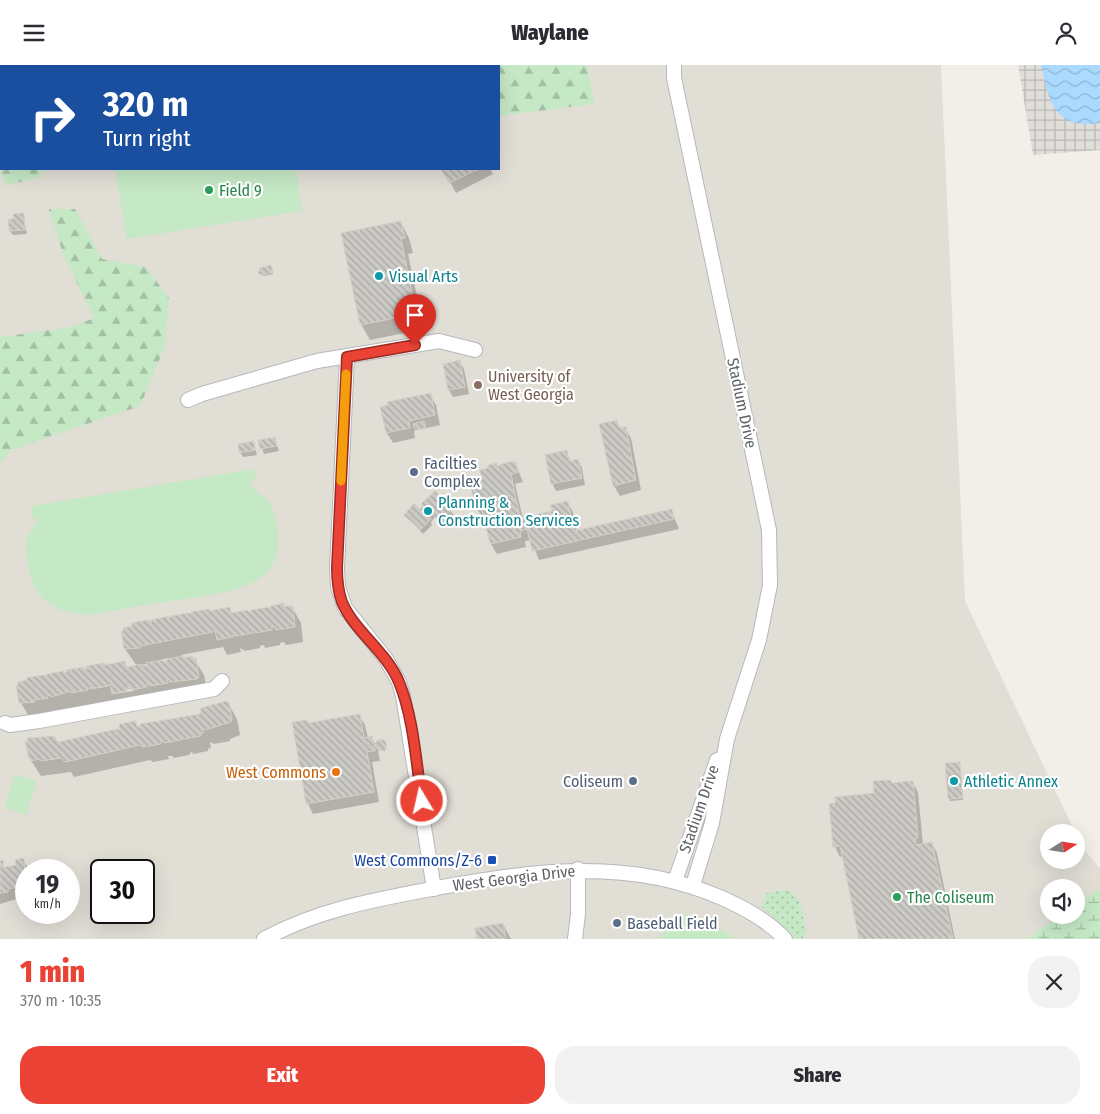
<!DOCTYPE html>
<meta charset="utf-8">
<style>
body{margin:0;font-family:"Fira Sans Condensed",sans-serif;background:#f2f2f3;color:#2b2b33;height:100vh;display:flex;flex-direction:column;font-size:19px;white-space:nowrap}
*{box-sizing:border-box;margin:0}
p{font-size:16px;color:#7c7c81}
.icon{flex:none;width:28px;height:28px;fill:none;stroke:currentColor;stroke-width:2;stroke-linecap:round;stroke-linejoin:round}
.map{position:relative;height:874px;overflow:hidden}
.side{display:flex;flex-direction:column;background:#fff;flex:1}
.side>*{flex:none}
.hud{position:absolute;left:0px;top:0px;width:500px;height:105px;box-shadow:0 5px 20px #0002;background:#1a4fa0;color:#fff;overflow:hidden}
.needle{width:32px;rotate:78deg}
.tools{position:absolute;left:1040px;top:759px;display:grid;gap:10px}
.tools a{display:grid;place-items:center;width:45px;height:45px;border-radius:50%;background:#fff;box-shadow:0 5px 20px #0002;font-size:25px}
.speed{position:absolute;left:15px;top:794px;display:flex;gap:10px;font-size:25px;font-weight:700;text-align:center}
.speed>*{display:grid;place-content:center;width:65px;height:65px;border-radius:50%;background:#fff;box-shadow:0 5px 20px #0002;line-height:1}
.speed small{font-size:12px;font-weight:400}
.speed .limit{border:2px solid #111;border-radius:8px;background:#fff;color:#111}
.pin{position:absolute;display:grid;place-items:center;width:42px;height:42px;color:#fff;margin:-51px -21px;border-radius:50% 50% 50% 0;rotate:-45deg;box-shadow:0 0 5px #0007}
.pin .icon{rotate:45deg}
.me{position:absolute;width:55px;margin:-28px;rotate:351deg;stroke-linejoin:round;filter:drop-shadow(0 0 4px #0008)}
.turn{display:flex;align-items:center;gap:18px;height:105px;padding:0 20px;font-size:22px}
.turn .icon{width:65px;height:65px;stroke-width:2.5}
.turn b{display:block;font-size:35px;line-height:42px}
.round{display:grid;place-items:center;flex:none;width:52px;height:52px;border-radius:20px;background:#f2f2f3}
.overview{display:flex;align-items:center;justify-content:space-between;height:85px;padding:0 20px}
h1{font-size:30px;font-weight:800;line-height:38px;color:#ea4335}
.cta{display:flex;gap:10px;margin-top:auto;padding:10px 20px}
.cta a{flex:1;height:58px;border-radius:20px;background:#ea4335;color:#fff;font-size:20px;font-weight:800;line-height:58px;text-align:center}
.cta a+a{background:#f2f2f3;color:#2b2b33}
header{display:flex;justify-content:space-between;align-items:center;height:65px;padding:0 20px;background:#fff;font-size:22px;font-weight:800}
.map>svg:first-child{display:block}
</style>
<header><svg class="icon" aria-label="menu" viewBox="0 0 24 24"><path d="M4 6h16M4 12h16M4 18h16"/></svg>Waylane<svg class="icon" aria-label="person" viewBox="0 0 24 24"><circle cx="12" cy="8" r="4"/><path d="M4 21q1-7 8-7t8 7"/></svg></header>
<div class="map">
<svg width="1100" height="874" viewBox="0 0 1100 874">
<defs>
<pattern id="industrial-grid" width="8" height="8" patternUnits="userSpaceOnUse" patternTransform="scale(1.25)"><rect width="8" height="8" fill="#e0deda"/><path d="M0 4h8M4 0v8" fill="none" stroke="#b9b8b5"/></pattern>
<pattern id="grass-dots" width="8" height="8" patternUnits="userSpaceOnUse" patternTransform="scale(1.25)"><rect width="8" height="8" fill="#c5e8c5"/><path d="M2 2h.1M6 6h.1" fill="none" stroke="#a3c0a4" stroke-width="1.8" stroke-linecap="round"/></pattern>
<pattern id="forest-firs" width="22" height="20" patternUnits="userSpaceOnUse" patternTransform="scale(1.25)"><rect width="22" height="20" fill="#c5e8c5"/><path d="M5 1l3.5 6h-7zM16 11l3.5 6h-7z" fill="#a3c0a4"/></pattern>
<pattern id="wetland-marsh" width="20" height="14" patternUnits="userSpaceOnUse" patternTransform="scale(1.25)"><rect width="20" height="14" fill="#c5e8c5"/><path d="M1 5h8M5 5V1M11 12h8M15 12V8" fill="none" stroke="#a3c0a4"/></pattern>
<pattern id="water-waves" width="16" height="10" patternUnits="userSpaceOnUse" patternTransform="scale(1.25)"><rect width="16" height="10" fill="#aadaff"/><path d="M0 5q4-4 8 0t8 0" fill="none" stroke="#8eb4d2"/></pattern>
<pattern id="building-back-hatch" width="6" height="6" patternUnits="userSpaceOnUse" patternTransform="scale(1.25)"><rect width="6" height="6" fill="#cccac5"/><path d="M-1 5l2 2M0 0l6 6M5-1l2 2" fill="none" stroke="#a9a8a4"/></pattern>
</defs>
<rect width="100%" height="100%" fill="#f1efe8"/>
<path fill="url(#industrial-grid)" d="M1018,0H1100V85L1033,90Z"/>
<path fill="#e1ded6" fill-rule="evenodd" d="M0,0H941L965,536L1075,767L1049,768V795H1076V770L1082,782L1100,804V874H0ZM1,1H499V104H1ZM26,805H69V848H26ZM101,805H144V848H101ZM1049,822H1076V850H1049Z"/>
<path fill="url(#grass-dots)" d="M786,825C803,829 803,855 806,868L802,874H798L762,842L766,828Z"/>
<path fill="url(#forest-firs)" d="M0,0H111L1,1V104H44L38,113L6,120L0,103Z
M174,0H587L594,39L499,51V1Z
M49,144H75L102,194L146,202L169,233L165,281L140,341L11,385L0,398V272L72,262L94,253L63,189Z"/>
<path fill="url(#wetland-marsh)" d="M1100,824V874H1028L1060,850H1076V839Z"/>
<path fill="#c5e8c5" d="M115,104H296L302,146L127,174Z
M254,404L256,415L249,416C252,425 261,429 267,435C271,440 275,450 276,456C294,527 218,528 171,536C144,540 118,545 91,550C56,548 35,537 28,501C26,492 24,482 27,474C29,467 35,460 38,453L33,454L31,441Z
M15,709L37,716L26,750L5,743Z
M683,849L716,861L736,874H657Z"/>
<path fill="url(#water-waves)" d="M1041,0H1100V58C1055,65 1049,37 1041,0Z"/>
<path fill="#0003" fill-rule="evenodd" d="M443,104H490L493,109L456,128Z
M23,150L27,169L13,170L10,166L15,155Z
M401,158L409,173L413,188L408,189L424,264L370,275L361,259Z
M271,203L273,209L263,211L261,209Z
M460,297L464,304L469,329L453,332L449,325Z
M430,330L436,340L440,360L414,366L415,373L393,378L387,368L389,341Z
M616,356L620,363H625L631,373L641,425L620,431L614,421L601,360Z
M275,374L279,386L264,389L260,376Z
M253,377L257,390L243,392L240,387Z
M567,387L571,397L578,395L582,403L585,420L556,426L552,418Z
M515,398L523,417L515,419L523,454L553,447L567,437L573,447L577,466L671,445L679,464L539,495L531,475L525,476L526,482L497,489L491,479L485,451L482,452L476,442L484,416L490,404L496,399L498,402Z
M435,428L454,450L442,460L435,452L431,457L432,460L423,469L406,450L420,445Z
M284,542H292L301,558L303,577L286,580L284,577L280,578V580L265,583L264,580L260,581V583L245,586L240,583L241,587L227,590L223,582L181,590L184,594L195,595L204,610L207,627L101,639L99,637L96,640L81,643L80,641L30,653L21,638L47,610L124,598L128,603L137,601L125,584L153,559L229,544L233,549ZM168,593L169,597L143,602L142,600ZM133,623L134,626L114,629V627Z
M228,638L237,654L240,670L230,674V676L214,679L210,677L211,683L208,684V686L193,689L192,686L189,690L174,693L172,691H168L169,694L153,697L150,695L74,712L71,707L41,711L30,694L57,678L122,668L135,658L138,663L201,650Z
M359,650L365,660L368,673H372L376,680L384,678L386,682L385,686L378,685L380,696L372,697L379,737L313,749L308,739V659Z
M959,699L963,735L950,736L949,734Z
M890,716L892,719L912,717L918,727L923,780L932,778L937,788L955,874H860L843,791L840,792L835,782L876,729Z
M23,795L29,805H26V831L0,839V797L6,803L18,801Z
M503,859L511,874H479Z"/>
<path fill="url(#building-back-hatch)" stroke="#d6d1c6" d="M441,104H479L449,118Z
M24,148L25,165L9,166L8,154H13V149Z
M401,156L405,173L401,174L416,249L360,260L341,168Z
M271,200L273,207L261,210L258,208L260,203Z
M460,295L465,322L448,325L443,299Z
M431,328L435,350L409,356L410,363L386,368L380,342L388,340L387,337Z
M617,355L619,362H626L636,415L613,421L599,359Z
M424,356L426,363L415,365L413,359Z
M275,372L277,381L260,384L258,375Z
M254,376L255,385L239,388L238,379Z
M567,385L569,396L578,394L582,413L551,419L545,390Z
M508,397H516L518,407L511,409L520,453L552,446L550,440L568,436L574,466L672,444L674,454L532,486L527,464L520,466L521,472L490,479L481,441L475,442L470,418L482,415L480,405L488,403V400L497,398V401Z
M435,426L452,444L439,456L432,448L428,452L431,454L420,465L404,450L414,438L420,444L423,441L421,439Z
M284,538V541H293L295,562L276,565L275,562H272V565L255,568V565L252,566L253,568L236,571L233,570V572L217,575L215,565L213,567L140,581V583L124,584L121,566H123V563L132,561L131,558L148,555L152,557L151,555L169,551V554L171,551L188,548L192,549L191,547L209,544V546L230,542L231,548L248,545V547H251V545L268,542L269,544L271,541Z
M183,591V593L193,591V594L196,593L199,612L197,614L170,617V615H167L168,618L150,621V619H147V622L131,625V622L127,623V626L112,629L110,619L108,621L91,624L90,622L88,625L71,628V626L51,632V630L47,631L48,633L34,635L35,637L19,638L16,620H18V617L27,615L26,613L44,610L47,611V609L64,606V608L67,607L66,605L84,602V604H87L86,601L104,598V600L125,596L126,602L143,599V601L147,600L146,598L163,595V597L167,596V594Z
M226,636L229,637L232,654L231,657L205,665L202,663L203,668L200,669L201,671L183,674V672L181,675L164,678L163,676H161V679L143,682L140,680L65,697L61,693L41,696L40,694L31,696V693L29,694L25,676H28L27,673L54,671L58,677L117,664L120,665L119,659L136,656L137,662L140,661V659L156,656L157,658L159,656L200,649L201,643Z
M360,649L364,673L372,671L375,684V686L367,687L374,727L306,739L292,657L307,655L308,658Z
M375.5 680a5.5 5.5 0 1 1 11 0a5.5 5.5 0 1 1-11 0Z
M960,697L963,733L948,734L945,698Z
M891,715V718L913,716L918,773H915L916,780L932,777L953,874H859L840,781L833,782L829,739L835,738V732L874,728L873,716Z
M24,793L26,820L8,824V827L0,828V796L3,795L4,802L16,800L15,795Z
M503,858L506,874H477L475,863Z"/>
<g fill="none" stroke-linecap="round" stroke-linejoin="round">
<g stroke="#b5b8bc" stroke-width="16">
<path id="minor" d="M674,0V13L769,465L770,520L759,575L727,674L712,758L693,820
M347,292L337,503L338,522L345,543L386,594L399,617L403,631L434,824
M188,335L202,329L317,296L439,276L475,285
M5,658L10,660L39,656L214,624L222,616
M675,816L717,695
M264,874C317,845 373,835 431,824C530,806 626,791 722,833C746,844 767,855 785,874
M575,874L578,849V804"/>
</g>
<use href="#minor" stroke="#fff" stroke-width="14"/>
</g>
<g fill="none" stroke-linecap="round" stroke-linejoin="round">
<g stroke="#982c22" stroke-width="12">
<path id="route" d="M415,280L347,292L337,503C337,514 338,526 342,537C354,566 386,586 399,617C414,654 416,698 422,736"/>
</g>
<use href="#route" stroke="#ea4335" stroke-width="9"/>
<path stroke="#f59e0b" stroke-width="9" d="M341,416L346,309"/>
</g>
<g fill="#2e9e5b" stroke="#fff" stroke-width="2">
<circle cx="209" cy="125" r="5"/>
<circle cx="897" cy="832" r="5"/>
</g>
<g fill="#0f9aa8" stroke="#fff" stroke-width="2">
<circle cx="379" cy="211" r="5"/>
<circle cx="428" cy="446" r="5"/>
<circle cx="954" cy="716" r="5"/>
</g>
<circle fill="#8d6e63" stroke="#fff" stroke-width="2" cx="478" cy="320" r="5"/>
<g fill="#5c6f8a" stroke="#fff" stroke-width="2">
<circle cx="414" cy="407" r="5"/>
<circle cx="633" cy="716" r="5"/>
<circle cx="617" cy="858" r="5"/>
</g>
<circle fill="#e8710a" stroke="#fff" stroke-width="2" cx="336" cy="707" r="5"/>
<rect fill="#1a4fb4" stroke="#fff" stroke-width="2" x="487" y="790" width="10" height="10" rx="2.5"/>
<g text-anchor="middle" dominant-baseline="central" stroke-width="4.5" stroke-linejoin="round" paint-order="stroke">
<g font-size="16" fill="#27864d" stroke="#fff" text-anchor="start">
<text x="219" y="125">Field 9</text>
<text x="907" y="832">The Coliseum</text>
</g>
<g font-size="16" fill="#0d838f" stroke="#fff" text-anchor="start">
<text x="389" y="211">Visual Arts</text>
<text x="438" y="437">Planning &amp;<tspan x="438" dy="18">Construction Services</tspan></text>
<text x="964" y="716">Athletic Annex</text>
</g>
<g font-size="16" fill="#785e54" stroke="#fff" text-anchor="start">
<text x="488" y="311">University of<tspan x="488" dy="18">West Georgia</tspan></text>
</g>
<g font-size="16" fill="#5f6368" stroke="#fff">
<text transform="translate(742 338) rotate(78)">Stadium Drive</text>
<text transform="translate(699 744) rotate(-71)">Stadium Drive</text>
<text transform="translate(514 813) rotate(-7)">West Georgia Drive</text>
</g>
<g font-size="16" fill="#4e5e75" stroke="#fff" text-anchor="start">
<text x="424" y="398">Facilties<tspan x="424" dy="18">Complex</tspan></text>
<text x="623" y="716" text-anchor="end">Coliseum</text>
<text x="627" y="858">Baseball Field</text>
</g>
<g font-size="16" fill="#c56008" stroke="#fff" text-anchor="end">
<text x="326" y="707">West Commons</text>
</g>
<g font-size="16" fill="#164399" stroke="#fff" text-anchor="end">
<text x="482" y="795">West Commons/Z-6</text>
</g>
</g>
</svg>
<div class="tools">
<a><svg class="needle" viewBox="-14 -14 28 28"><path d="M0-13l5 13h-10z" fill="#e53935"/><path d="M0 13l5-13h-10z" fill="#7c7c81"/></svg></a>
<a><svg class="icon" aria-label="sound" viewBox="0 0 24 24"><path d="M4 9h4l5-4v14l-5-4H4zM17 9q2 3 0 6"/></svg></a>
</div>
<div class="speed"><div>19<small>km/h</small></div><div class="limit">30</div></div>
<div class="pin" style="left:415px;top:280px;background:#d93025"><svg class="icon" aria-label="arrive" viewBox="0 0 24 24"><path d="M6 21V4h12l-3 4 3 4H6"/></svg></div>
<svg class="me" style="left:422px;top:736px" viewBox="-20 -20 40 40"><circle r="17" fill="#ea4335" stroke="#fff" stroke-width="3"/><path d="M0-11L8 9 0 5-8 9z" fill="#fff"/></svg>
<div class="hud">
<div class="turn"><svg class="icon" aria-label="right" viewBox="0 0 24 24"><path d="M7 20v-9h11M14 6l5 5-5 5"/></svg><div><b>320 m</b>Turn right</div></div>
</div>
</div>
<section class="side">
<div class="overview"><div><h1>1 min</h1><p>370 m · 10:35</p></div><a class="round"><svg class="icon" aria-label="close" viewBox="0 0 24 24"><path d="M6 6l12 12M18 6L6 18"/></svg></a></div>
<div class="cta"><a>Exit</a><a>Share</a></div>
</section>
